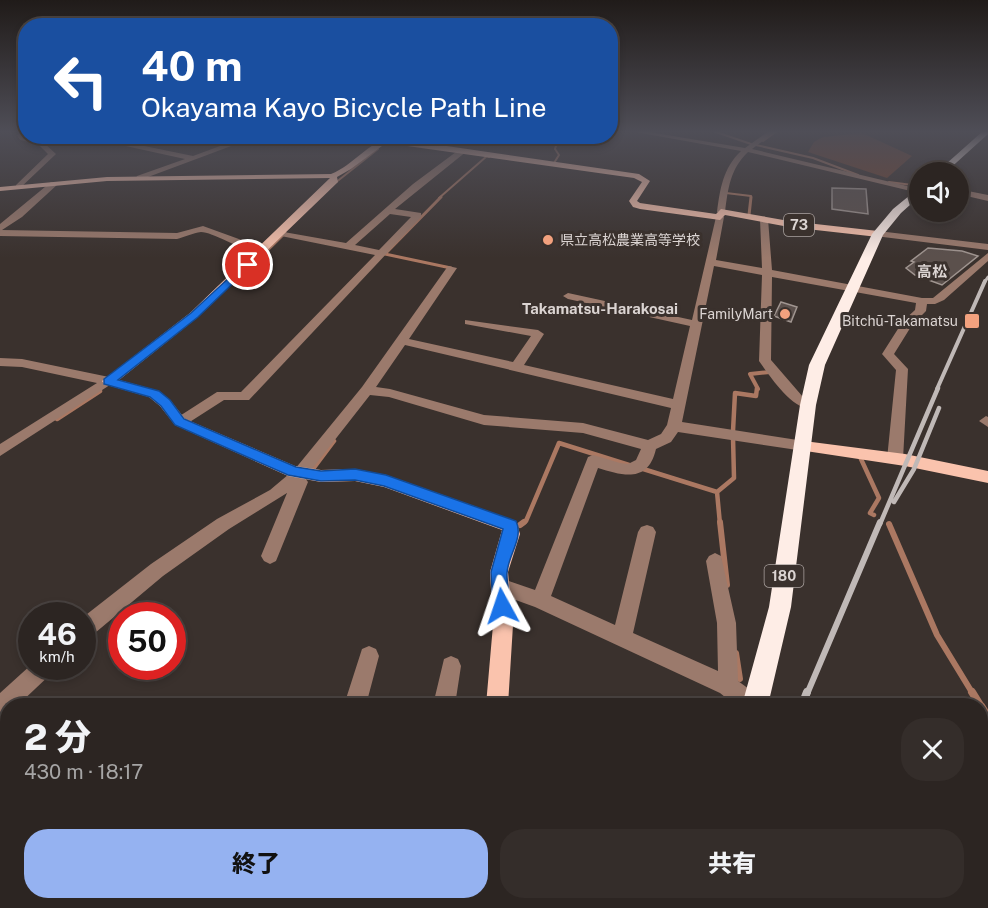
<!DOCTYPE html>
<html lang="ja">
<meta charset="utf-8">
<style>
body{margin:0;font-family:"Public Sans","Noto Sans JP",sans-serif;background:#342d2a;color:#f1f3f6;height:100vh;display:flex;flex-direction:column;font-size:22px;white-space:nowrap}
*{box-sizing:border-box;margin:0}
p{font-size:20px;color:#a6a5a5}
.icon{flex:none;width:33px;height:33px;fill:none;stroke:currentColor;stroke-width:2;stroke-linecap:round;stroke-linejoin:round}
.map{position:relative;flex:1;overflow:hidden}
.panel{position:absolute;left:0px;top:698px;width:988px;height:212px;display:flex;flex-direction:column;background:#2c2522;border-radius:24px 24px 0 0;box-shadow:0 3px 9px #0003,0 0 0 2px #484240}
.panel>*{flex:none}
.guide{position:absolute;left:18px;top:18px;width:600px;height:126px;border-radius:24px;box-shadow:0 3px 9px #0003,0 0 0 2px #484240;background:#1a4fa0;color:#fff;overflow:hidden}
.buttons{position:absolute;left:909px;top:162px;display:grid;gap:12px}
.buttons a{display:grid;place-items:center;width:60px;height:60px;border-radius:50%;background:#2c2522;box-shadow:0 3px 9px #0003,0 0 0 2px #484240;font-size:30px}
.speed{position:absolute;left:18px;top:602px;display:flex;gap:12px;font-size:30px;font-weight:700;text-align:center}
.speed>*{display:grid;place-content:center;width:78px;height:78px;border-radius:50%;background:#2c2522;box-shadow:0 3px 9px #0003,0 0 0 2px #484240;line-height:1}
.speed small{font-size:15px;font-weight:400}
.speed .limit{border:9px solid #d22;background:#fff;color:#111}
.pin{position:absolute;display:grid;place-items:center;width:51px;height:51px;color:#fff;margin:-26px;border:3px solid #fff;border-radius:50%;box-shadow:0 2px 6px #0007}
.me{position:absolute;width:66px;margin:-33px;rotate:355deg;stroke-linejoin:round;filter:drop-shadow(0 0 4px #0008)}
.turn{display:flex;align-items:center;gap:21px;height:126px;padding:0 24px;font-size:27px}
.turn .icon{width:78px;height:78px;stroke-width:2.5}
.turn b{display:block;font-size:42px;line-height:51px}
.round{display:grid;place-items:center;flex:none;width:63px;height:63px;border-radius:24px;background:#342d2a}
.headline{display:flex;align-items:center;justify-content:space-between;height:102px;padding:0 24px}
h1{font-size:36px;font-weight:800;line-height:45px}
.primary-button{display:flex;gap:12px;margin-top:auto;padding:12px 24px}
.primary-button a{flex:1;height:69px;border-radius:24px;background:#95b2f1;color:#111;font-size:24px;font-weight:800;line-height:69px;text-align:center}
.primary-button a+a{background:#342d2a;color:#f1f3f6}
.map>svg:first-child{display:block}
</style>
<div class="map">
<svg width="988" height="908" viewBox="0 0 988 908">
<rect width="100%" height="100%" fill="#3a312d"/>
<path fill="#73432f" d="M862,133L912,156L887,178L808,152L814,142L823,137Z"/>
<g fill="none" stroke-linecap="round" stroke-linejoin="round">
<path stroke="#ab7862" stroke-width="2" d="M713,131L751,144
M763,141L777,131
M756,145L813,158L858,175
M554,163L559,155L555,149L559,136
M889,182L920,186
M335,183L378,149
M727,189L726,193L751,196V198
M439,198L487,156L489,157"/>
<path stroke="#ab7862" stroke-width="3" d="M441,197L385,254L451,268
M749,215L751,197
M239,278L285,233"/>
<path stroke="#ab7862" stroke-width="4" d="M758,389L750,374L770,372"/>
<path stroke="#ab7862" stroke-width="4.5" d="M57,419L100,391
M733,431L735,393L756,396L757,388
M861,459L879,498L870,513L874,515
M640,468L717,492
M310,473L334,441
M522,524L526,521L559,443L629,465
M720,524L717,492L734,478L733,437"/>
<path stroke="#ab7862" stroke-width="6" d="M720,522L727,585
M889,524L937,635L973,694
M520,525L524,522
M736,653L740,679"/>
<path stroke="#ab7862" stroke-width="8" d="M972,692L980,705
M981,706L988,717
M981,890L988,891
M764,902L765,908
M901,902L910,904L922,902"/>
</g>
<path fill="#5b504c" stroke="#a09590" stroke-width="1.5" d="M832,188L866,189L868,214L832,209Z
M928,248L962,251L978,256L942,285L915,275L906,268L914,262L911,261Z
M781,302L797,307L791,322L774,316Z"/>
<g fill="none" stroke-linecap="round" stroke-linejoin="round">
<path fill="#9b7a6c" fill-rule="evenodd" d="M26,131L25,137L42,141L56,154L19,189H16V185L48,154L38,144L20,140L17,135Z
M630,131H643L745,148L769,131H776L752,149L920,189L919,193L748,152C730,169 728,189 725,212L721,215L724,217L716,260L762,268L760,219L764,216L768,219L772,270L922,298H933L988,253V261L944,300L935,304H927L926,311L912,325L894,354L908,369L903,459L900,463H890L887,459L896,370L882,354L903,321L915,310L916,303L772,277L771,360L803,397L815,405L813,408C794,413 769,375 759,361L762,275L714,266L682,422L804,441L809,442L811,446L809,450L804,451L678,432L671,442L656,449C648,483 624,476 598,468L551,596L615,625L638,532L641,527L647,525L653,527L656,532L633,633L718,671L717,623L706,561L709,556L715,553L721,556L736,623L738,681L760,697L763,705H735L720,693L535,607L493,592L491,586L493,580L500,578L535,590L588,457L593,455L620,463L628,464L636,460L641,449L583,433L484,425L389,397L370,395L305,478L308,482L276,561L270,564L264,561L261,556L287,493L229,529L163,576L89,638L82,640V618L151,564L217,519L270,490L295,469L362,387L448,266L457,268L409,339L513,362L531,336L465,324V320L538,330L544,334L524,365L673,399L690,326L568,299L563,296L568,293L692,320L716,217L720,214L717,212C720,189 723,168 741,151ZM405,345L671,408L667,425L661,434L648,440L583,423L484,415L390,389L376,387Z
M102,136H112L125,142L193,156L247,136H258L140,180L136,178L137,176L185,159L121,145Z
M383,136H390L384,142H380Z
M460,149L467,151L395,209L421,213V217L249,400H224L185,425H175L173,422L175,419L217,392H241L375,255L281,236L276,233L278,231L346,243L413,184ZM390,214L411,217L379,250L355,245Z
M51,182L58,184L22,217L2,230L177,233L203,226L269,250C254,260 216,232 201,232C193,233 184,237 177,239L0,236V224Z
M958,189L988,195V201L958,194Z
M878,231L988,244V250L875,236V232Z
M0,358L22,359L109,377L116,381L0,456V444L97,383L22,367L0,366Z
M986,416L988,417V427L979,421Z
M369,646L376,649L379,656L366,705H344L362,649Z
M451,656L458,659L461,666L455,705H433L444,659Z
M32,664L55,666L52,673L18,705H8V715L0,718V693Z
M733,902H759L761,908H735Z"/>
<path fill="#fac3ad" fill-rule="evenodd" d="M392,138L639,174L650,181L637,201L640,203L716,214L721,209L789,221L878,231L883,234L878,237L789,227L725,215L720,220L640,209L633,207L629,201L642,182L634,178L386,143L351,169L337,177L338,182L198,317L119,380L159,391L170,400L185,419L295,466L321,470L355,469L386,475L516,521L520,534L508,572L513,625L508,705H486L493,625L490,572L502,530L384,487L355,481L321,482L288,476L175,425L160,406L149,397L104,384L102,381L190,313L330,178L107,181L0,191V187L107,177L331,174C354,165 367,142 392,138Z
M804,441L905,454L988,471V483L905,466L799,450L797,446L799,442Z"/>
<path fill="#feede6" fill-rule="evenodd" d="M983,131H988V134L946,172H937Z
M920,187V196L901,213L883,235L825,365L816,405L791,607L768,705H742L769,607L800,405L809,365L872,234L893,209Z
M653,902H686L684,908H650Z"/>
<path stroke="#c0b9b7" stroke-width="3" d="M984,283L988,277"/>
<path stroke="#c0b9b7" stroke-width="4" d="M937,389L985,281"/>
<path stroke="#c0b9b7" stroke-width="4.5" d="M894,502L914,469L939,408
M880,524L938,388"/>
<path stroke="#c0b9b7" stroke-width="6" d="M807,694L880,522"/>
<path stroke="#c0b9b7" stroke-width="8" d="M802,705L807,692
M715,908L718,902"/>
</g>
<linearGradient id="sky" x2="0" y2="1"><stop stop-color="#201b19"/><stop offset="0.51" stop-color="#4f4e57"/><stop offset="1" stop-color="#4f4e57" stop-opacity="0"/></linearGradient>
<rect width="988" height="258" fill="url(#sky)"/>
<path fill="#1a73e8" stroke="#114b97" stroke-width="1.5" d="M245,263L252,265L198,317L118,380L159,391L170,400L184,419L296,467L321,471L355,469L386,475L516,521C524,538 508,555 507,573C506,586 513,599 508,611L502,614L496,611L493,606L491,572L503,529L384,486L355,480L321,481L288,475L175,425L161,406L150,397L104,384V379L191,313Z"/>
<g fill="#f2a17e" stroke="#3a312d" stroke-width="2">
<circle cx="548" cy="240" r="6"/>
<circle cx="785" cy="314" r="6"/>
<rect x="964" y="313" width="16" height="16" rx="3"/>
</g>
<g text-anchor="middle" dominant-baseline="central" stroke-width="6" stroke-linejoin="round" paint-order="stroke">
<g fill="#3a312d" stroke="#aba3a0" stroke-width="1.5">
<rect x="784" y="214" width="30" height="22" rx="4.5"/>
<rect x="764.5" y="565" width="39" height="22" rx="4.5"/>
</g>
<g font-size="14" font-weight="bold" fill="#dbd4d2">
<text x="799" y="225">73</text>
<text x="784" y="576">180</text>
</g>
<g font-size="14" fill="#dbd4d2" stroke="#3a312d" text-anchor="end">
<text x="560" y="240" text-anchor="start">県立高松農業高等学校</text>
<text x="773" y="314">FamilyMart</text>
<text x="958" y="321">Bitchū-Takamatsu</text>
</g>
<g font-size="15" font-weight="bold" fill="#dbd4d2" stroke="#3a312d">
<text x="932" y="271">高松</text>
<text x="600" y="308">Takamatsu-Harakosai</text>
</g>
</g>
</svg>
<div class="buttons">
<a><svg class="icon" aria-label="sound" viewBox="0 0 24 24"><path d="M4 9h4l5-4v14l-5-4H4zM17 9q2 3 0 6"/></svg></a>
</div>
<div class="speed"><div>46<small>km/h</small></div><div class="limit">50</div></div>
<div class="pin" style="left:248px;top:265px;background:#d93025"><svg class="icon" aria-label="arrive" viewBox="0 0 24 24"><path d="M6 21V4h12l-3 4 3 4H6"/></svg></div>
<svg class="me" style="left:502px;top:606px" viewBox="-20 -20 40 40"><path d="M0-17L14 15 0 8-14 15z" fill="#1a73e8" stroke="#fff" stroke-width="4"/></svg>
<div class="guide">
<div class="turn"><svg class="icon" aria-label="left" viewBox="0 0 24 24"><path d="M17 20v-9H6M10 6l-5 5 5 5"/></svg><div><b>40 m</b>Okayama Kayo Bicycle Path Line</div></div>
</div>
<section class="panel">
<div class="headline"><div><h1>2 分</h1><p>430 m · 18:17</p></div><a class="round"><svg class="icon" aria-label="close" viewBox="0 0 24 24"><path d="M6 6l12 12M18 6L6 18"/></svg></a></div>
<div class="primary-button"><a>終了</a><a>共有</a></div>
</section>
</div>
